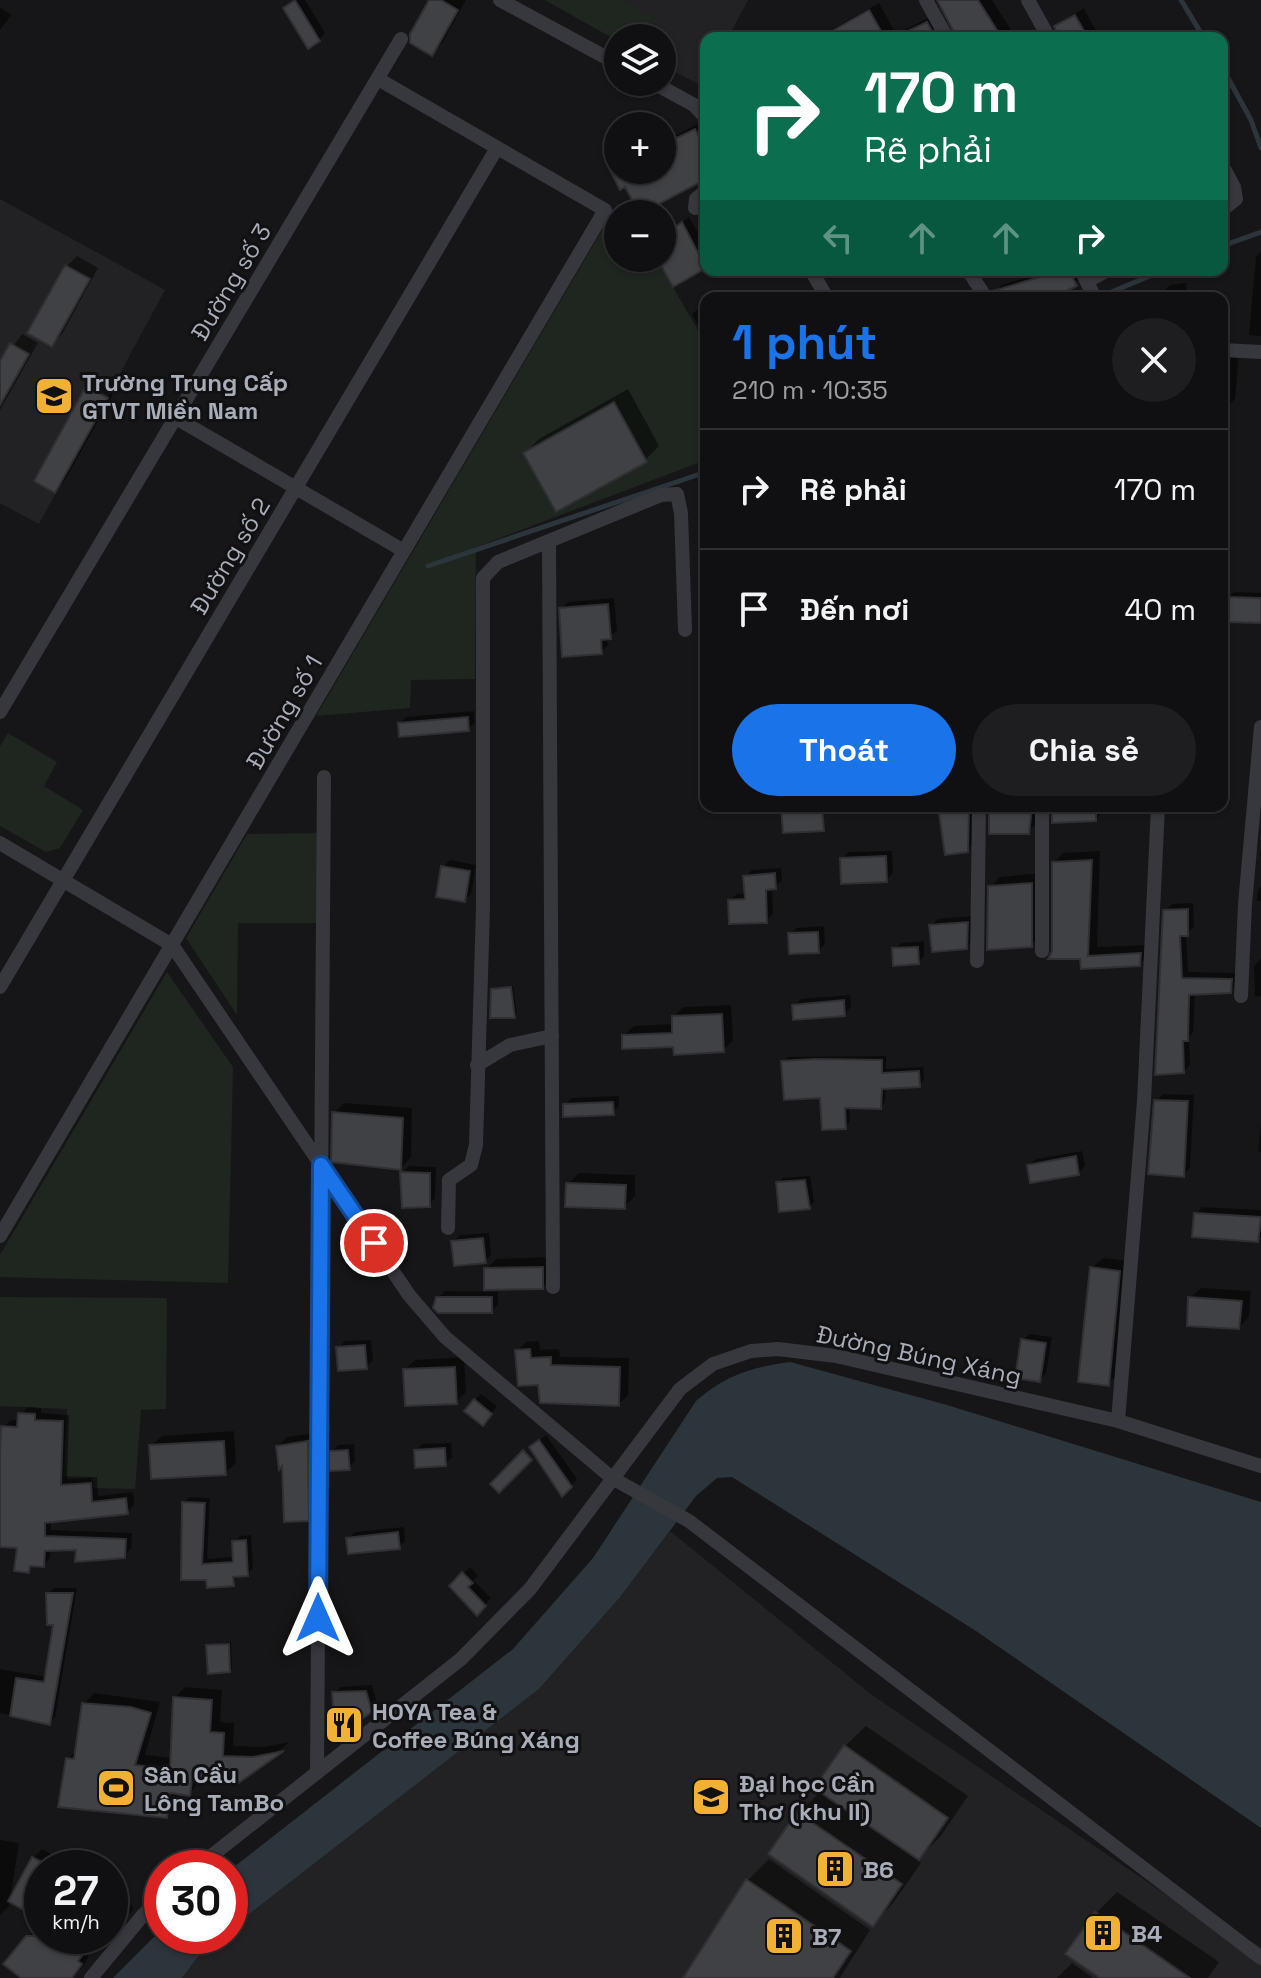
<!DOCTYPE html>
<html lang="vi">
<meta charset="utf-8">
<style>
body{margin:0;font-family:"Space Grotesk",sans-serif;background:#1e1e20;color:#f1f3f6;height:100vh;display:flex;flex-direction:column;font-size:30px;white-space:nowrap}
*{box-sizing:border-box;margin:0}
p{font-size:26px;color:#9c9d9f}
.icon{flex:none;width:44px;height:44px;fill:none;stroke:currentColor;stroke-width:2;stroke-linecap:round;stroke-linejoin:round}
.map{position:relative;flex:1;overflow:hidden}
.side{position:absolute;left:700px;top:292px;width:528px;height:520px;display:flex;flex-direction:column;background:#101012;border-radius:16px;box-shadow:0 2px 6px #0004,0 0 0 2px #303032}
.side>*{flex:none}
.guide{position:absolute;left:700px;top:32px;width:528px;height:244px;border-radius:16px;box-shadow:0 2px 6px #0004,0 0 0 2px #303032;background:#0b6e4f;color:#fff;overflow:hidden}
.buttons{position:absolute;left:604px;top:24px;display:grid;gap:16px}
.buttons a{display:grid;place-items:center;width:72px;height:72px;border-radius:50%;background:#101012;box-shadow:0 2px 6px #0004,0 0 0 2px #303032;font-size:40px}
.speed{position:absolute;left:24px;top:1850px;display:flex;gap:16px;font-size:40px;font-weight:700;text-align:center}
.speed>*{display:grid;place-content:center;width:104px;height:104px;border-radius:50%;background:#101012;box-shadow:0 2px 6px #0004,0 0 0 2px #303032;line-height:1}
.speed small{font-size:20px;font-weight:400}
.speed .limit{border:12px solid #d22;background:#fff;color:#111}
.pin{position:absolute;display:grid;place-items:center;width:68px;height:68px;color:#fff;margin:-34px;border:4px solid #fff;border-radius:50%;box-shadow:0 2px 8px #0007}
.me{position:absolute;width:88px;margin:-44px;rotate:0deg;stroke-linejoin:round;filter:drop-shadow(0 0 6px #0008)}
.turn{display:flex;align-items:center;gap:28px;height:168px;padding:0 32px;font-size:36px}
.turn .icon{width:104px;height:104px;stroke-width:2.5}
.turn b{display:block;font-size:56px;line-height:68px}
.lanes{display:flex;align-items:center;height:76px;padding:0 32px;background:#0003;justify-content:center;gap:40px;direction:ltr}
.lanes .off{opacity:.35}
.round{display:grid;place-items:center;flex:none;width:84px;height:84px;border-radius:42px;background:#1e1e20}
.head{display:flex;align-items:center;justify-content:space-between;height:136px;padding:0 32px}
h1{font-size:48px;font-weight:800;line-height:60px;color:#1a73e8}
.cta{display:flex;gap:16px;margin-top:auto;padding:16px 32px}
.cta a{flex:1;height:92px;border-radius:48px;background:#1a73e8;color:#fff;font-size:32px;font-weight:800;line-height:92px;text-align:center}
.cta a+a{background:#1e1e20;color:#f1f3f6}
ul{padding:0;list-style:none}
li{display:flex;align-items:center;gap:24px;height:120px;padding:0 32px;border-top:2px solid #303032}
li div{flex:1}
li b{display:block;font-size:30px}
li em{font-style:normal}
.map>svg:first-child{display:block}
</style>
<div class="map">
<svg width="1261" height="1978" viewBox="0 0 1261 1978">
<rect width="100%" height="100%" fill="#161618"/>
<path fill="#222225" d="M545,0H748L728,38H706V78L702,86L662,65V38L618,41Z
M0,199L165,290L39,524L0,503Z
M670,1531L872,1695L1174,1900L1261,1947V1978H182L204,1949L221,1936H230V1929L539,1689L621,1596Z"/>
<path fill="#1e261f" d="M545,0H622L652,17L640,38L618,41Z
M625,203L631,214H618V258H656L706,344V460L476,547L475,679L411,680L410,708L316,716L614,210Z
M8,733L57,762L44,786L83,810L60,848L46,852L0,826V746Z
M319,833L318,923H238L237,1015L186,938L247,834Z
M167,972L233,1067L228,1283L0,1277V1255Z
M0,1297L167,1298L166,1409L141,1410L135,1489L94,1488L92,1477L64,1476L67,1409L0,1406Z"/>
<path fill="#2c353c" d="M790,1362L947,1405L1261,1502V1828L976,1631L732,1477L717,1478L696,1496L621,1596L539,1689L230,1929V1870L513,1649L593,1558L696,1401C725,1375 753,1367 790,1362Z
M162,1929V1936H221L204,1949L182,1978H113Z"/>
<path fill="#0007" d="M305,0L325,33L319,40L286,8L295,0Z
M432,0H466L442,43L432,53Z
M938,0H992L1016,38H957Z
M879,3L896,34L936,14L951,38H816Z
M0,7L11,15L0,30Z
M1084,8L1098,35L1105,31L1109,38H1062L1056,26Z
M706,120V177L642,213L626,185L613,171L618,166V170H662V142Z
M689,217L706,246V266L674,284L658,258H662V236Z
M1261,252V336L1249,335L1256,257Z
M77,256L98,268L62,334L51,345L67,266Z
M1051,270H1078L1082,278L1050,298H996L995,291L1002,285Z
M1186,283L1187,298H1140L1147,291H1164L1170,285Z
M726,290L730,298H714Z
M706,303V340L692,314Z
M22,334L38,343L0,410V365Z
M1222,353L1239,355L1235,399L1229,405L1222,406Z
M98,377L117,387L65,480L55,491L36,480L88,387Z
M628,389L659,446L645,460L525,453L539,439Z
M1234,592L1261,593V621L1228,598Z
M614,598L617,631L607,638L608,645L601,652L561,609L568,602Z
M474,711L475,723L468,729L400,723L406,717Z
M940,806H978V839L967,850Z
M990,806H1041L1038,821L1028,832Z
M1052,806H1102V812L1096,819L1054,821Z
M892,851L893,873L886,880L842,859L849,852Z
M1100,851L1097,947L1149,945V955L1140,964L1054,951V863L1063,853Z
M450,860L476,865L471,894L464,900L443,867Z
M781,868L782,881L772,888L773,914L766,921L730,900L737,894L747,893L745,877L752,870Z
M1042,873V934L1031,945L990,887L1000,877Z
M1261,887V901H1257L1258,890Z
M1193,903L1194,927L1186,934L1188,972L1237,973V985L1230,991L1195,993L1193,1032L1189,1037L1190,1065L1183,1072L1165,911L1172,904Z
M973,916V941L966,947L931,926L938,919Z
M824,926L825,944L818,951L790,934L797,928Z
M924,941V956L918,962L894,949L901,943Z
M1261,959V996L1255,997L1254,966Z
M513,986L517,1014L514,1016L493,990Z
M850,995L851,1007L844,1014L794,1006L801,999Z
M731,1005L733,1041L723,1050L624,1035L634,1026L674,1024V1017L683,1007Z
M886,1056V1069L923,1067L924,1080L919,1085L886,1086L885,1102L881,1107L849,1106L850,1122L845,1127L822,1096L783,1062L788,1057Z
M1163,1094L1194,1095L1190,1168L1183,1175L1156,1101Z
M619,1096V1106L613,1113L565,1105L571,1098Z
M344,1103L412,1108L411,1157L401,1168L334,1113Z
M1261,1123V1152H1258Z
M1082,1151L1085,1166L1078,1173L1029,1165L1036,1159Z
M409,1166L436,1167L435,1198L429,1205L402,1173Z
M579,1173L635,1175V1196L624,1207L568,1184Z
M810,1176L814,1202L809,1207L778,1183L783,1178Z
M1202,1207L1261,1210V1238L1195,1235L1196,1214Z
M489,1233L491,1255L485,1261L453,1242L460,1235Z
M552,1257L553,1276L543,1287L486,1269L496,1259Z
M1103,1258L1130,1261L1119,1373L1108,1384L1092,1268Z
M1201,1288L1251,1291L1249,1317L1239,1327L1190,1298Z
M445,1291L498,1292V1305L491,1311L438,1298Z
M1029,1334L1052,1337L1046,1373L1040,1380L1023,1340Z
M371,1340L373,1360L366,1367L338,1348L345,1341Z
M539,1341L540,1350L559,1349L560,1357L629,1358L628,1395L619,1404L540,1383L517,1351L526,1342Z
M464,1357L466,1392L456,1402L405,1370L415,1360Z
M481,1394L497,1406L489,1417L475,1400Z
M27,1407L41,1408V1413L69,1415L67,1479L97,1477L98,1496L133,1492L134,1505L127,1512L51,1520V1530L132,1533L131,1548L124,1556L78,1548L51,1549L50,1558L43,1565L35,1564L28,1571L19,1546L0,1544L3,1427L11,1420H20Z
M234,1431L236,1463L225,1473L151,1446L162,1436Z
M316,1433L317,1510L308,1519L278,1446L287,1437Z
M546,1435L577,1479L563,1494L531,1447Z
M451,1443L452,1457L445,1464L416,1451L422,1444Z
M354,1444L355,1461L349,1468L331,1452L338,1445Z
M190,1497L210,1498L207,1559L235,1557L234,1542L240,1536L251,1535L253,1568L247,1574L238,1575L235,1581L234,1567L233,1584L183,1578L184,1502Z
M404,1527L405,1541L399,1547L348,1539L355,1532Z
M470,1567L478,1576L473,1580L491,1598L477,1613L451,1586Z
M54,1588H77L55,1717L50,1723L0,1713V1669L47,1677L55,1623L48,1594Z
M231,1642L232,1668L230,1670L208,1646Z
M372,1685L377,1704L371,1711L334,1693L341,1687Z
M185,1687L222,1690L220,1722L234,1723L233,1746L265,1747L290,1742L237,1782L201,1778L190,1794L179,1792L177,1806L167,1816L68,1759L77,1749L84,1704L94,1693L160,1702L145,1755L172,1758L175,1698Z
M866,1726L968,1796L940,1837L917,1860L921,1863L893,1903L873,1924L771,1854L799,1813L822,1790L845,1746Z
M0,1840L19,1843L9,1906L0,1915Z
M42,1849L68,1863L75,1857L92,1856L101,1868H42V1907L27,1901L22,1906L33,1858Z
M769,1859L870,1930L840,1978H686L748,1880Z
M110,1879L134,1909L113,1929L110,1926Z
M1117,1892L1219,1962L1208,1978H1103L1068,1954L1096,1913Z
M37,1927L42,1936H97L85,1952L89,1955L85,1963L73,1978H24L6,1964Z
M1072,1963L1093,1978H1057Z"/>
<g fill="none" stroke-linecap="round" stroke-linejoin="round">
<path stroke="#2c353c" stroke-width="5" d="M1181,0L1204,38
M1222,67L1251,120L1261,148
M1222,246L1261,232
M1097,298L1164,270
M428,566L706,472"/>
</g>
<path fill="#404145" stroke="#303034" stroke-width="2" d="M295,0L320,41L308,49L283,8Z
M429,0H441L458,10L432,56L410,43V34Z
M937,0H978L1002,38H957Z
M869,10L885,38H820Z
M1075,15L1088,38H1059L1054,26Z
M927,22L936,38H893Z
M695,129L706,151V179L640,214L625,187L620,190L610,170H662V145Z
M682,222L706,268L673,287L657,258H662V236Z
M65,265L90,279L52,347L27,333Z
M1063,270H1069L1077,286L1051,298H993V291Z
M10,343L29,354L0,405V361Z
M86,386L108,398L55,493L34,481Z
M614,402L647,462L556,512L523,453Z
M1226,597L1261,598V623L1225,622Z
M608,604L611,639L601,640L602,654L562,657L559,608Z
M468,717L469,731L399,737L398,723Z
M781,806H822L824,831L783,833Z
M938,806H969L968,852L945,855Z
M989,806H1032L1029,834H989Z
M1052,806H1096V821L1052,823Z
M886,856L887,882L841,884L840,858Z
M1092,860L1088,956L1141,953L1140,966L1081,969L1080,959H1048L1052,951V862Z
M441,866L470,871L465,902L436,897Z
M775,873L776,889L766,890L767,923L729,924L728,900L745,899L743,876Z
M1032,883V947L987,950L988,886Z
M1188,909V936H1180L1182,978L1232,979L1231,993L1189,995L1188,1041H1183L1184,1073L1155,1075L1163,910Z
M968,922L967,949L932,952L929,925Z
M818,932L819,953L789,954L788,933Z
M918,947L919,964L893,966L892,948Z
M511,987L515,1018H490L491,989Z
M844,1000L845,1016L793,1020L792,1005Z
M722,1014L724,1052L674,1055L673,1047L622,1049V1035L672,1033V1016Z
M815,1059L882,1060V1073L919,1071L920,1087L882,1089L881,1109L845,1108L846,1129L822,1130L820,1098L784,1100L781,1061Z
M1154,1100L1188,1101L1184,1177L1148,1174Z
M613,1102L614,1115L563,1117V1104Z
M332,1112L403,1118L401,1170L331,1162Z
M1076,1156L1079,1175L1030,1183L1027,1165Z
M400,1172L430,1173V1207L402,1208Z
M805,1180L810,1209L779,1212L776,1182Z
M566,1183L626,1185L625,1209L565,1207Z
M1194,1213L1261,1217L1258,1242L1192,1237Z
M483,1238L486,1263L454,1266L451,1241Z
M543,1267V1289L484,1290V1268Z
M1090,1267L1120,1271L1109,1386L1078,1382Z
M436,1297H492V1313H438L433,1308Z
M1188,1297L1242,1301L1239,1329L1187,1326Z
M1021,1339L1046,1343L1040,1382L1015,1378Z
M365,1345L367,1369L338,1371L336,1347Z
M530,1349L531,1358L551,1357V1365L620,1367L619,1406L540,1403L538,1385L518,1386L515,1350Z
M455,1367L457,1404L405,1406L403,1369Z
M474,1399L492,1414L483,1426L464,1411Z
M18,1413L35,1414V1420L63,1421L61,1485L91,1483L92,1502L126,1498L128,1514L45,1523V1536L126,1539L125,1558L75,1562L76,1550L45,1551L44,1567L30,1566L29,1573L14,1571L17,1548L0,1547V1453L1,1426L17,1427Z
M539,1440L572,1487L562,1497L529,1447Z
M224,1441L226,1475L151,1479L149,1445Z
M308,1441L309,1521L284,1522L282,1466L279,1470L276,1446Z
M445,1448L446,1466L415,1468L414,1450Z
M348,1450L350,1470L329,1471V1451Z
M523,1450L532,1460L499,1493L490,1484Z
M182,1502L205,1503L202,1564L233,1562L232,1541L246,1540L248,1576L233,1577L234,1586L207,1588L206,1580H181Z
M398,1532L400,1549L348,1554L346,1538Z
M462,1572L473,1583L468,1587L486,1606L477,1616L449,1586Z
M46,1593H73L50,1725L10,1716L16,1678L44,1682L53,1625H47Z
M229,1644L230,1672L208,1674L206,1645Z
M366,1691L372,1712L335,1737L332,1692Z
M173,1697L212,1700L210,1732L224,1733L223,1756L253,1757L284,1751L237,1784L192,1780L190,1796L170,1793L167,1818L58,1807L66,1758L74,1759L82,1703L131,1707L151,1713L135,1765L170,1769Z
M844,1745L948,1818L919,1860L814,1788Z
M797,1812L902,1884L873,1927L768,1854Z
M32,1857L46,1864L22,1909L8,1901Z
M746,1879L851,1951L833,1978H683Z
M1095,1912L1190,1978H1100L1065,1954Z
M26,1936H82L91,1944L78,1961L82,1964L72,1978H21L3,1964Z"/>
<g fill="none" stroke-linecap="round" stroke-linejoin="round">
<path stroke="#37383d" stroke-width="14" d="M500,0L618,64
M926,0L947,38
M1028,0L1049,38
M652,82L694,105L706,118
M1222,165L1234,187L1236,199L1222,210
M695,208L696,199L706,191
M811,270L827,298
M968,270L984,295
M1081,270L1095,298
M1087,281L1108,270
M1222,350L1261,352
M176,418L404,551
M549,541L553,1287
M0,712L401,39
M0,843L172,945L409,1295L445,1337L612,1478L689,1521L1261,1958
M1042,951V806
M977,961L979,806
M0,987L497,148
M1241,996L1245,904L1261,727
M477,1065L510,1045L552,1036
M448,1228L449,1180L471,1165L476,1145L483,908V578L498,562L661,495L677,494L681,513L685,630
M0,1236L605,210L378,79
M1118,1421L1144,1101L1158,806
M317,1773L324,777
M196,1868L461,1659L530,1589L680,1389L713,1364L751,1351L778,1349L836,1356L1118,1421L1261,1466
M91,1978L143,1915L162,1898"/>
</g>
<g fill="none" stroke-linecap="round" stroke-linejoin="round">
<g stroke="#114b97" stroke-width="20">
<path id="route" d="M318,1618L321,1165L374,1243"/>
</g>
<use href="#route" stroke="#1a73e8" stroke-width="14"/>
</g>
<defs>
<g id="university-square" transform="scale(2)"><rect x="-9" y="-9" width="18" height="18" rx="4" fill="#f2b134" stroke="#111113"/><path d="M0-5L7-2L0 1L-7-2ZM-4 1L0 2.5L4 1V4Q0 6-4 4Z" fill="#111"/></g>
<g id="restaurant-square" transform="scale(2)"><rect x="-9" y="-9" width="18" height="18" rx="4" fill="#f2b134" stroke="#111113"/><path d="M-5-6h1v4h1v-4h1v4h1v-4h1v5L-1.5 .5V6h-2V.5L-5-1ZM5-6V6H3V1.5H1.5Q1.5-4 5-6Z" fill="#111"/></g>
<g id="stadium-square" transform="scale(2)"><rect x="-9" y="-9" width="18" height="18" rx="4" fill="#f2b134" stroke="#111113"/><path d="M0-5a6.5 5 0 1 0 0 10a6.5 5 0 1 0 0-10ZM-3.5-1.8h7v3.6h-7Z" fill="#111"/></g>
<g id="building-square" transform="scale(2)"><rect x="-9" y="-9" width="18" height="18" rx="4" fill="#f2b134" stroke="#111113"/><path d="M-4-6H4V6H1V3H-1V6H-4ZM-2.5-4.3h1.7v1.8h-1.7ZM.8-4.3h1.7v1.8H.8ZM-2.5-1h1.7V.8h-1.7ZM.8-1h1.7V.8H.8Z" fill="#111"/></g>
</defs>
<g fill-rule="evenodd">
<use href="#university-square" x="54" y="396"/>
<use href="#restaurant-square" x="344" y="1725"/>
<use href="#stadium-square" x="116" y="1788"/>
<use href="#university-square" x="711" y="1797"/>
<use href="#building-square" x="835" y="1869"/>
<use href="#building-square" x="1103" y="1933"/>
<use href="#building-square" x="784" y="1936"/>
</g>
<g text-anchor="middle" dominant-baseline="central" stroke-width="6" stroke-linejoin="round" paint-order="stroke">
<g font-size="24" fill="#a8adb8" stroke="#111113">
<text transform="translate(231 282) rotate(-59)">Đường số 3</text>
<text transform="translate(230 556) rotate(-59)">Đường số 2</text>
<text transform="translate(284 712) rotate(-60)">Đường số 1</text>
<text transform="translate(919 1355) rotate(12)">Đường Búng Xáng</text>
</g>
<g font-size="24" font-weight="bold" fill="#a8adb8" stroke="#111113" text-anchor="start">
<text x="82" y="382">Trường Trung Cấp<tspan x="82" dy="28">GTVT Miền Nam</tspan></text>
<text x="372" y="1711">HOYA Tea &amp;<tspan x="372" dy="28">Coffee Búng Xáng</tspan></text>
<text x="144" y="1774">Sân Cầu<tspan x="144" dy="28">Lông TamBo</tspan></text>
<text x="739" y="1783">Đại học Cần<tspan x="739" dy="28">Thơ (khu II)</tspan></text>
<text x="863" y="1869">B6</text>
<text x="1131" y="1933">B4</text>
<text x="812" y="1936">B7</text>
</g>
</g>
</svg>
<div class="buttons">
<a><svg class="icon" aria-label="layers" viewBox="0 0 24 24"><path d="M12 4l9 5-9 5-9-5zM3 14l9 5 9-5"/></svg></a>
<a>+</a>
<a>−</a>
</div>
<div class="speed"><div>27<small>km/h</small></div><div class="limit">30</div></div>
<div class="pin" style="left:374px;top:1243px;background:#d93025"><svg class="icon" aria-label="arrive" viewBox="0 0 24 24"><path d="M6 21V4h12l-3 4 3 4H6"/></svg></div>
<svg class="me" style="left:318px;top:1618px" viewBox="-20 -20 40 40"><path d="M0-17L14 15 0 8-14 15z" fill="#1a73e8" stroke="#fff" stroke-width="4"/></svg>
<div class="guide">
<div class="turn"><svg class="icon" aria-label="right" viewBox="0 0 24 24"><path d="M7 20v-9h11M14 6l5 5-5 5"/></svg><div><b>170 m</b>Rẽ phải</div></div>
<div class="lanes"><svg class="icon off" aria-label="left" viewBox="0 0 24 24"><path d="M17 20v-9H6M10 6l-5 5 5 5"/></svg><svg class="icon off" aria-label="ahead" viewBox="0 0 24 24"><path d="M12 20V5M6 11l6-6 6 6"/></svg><svg class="icon off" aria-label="ahead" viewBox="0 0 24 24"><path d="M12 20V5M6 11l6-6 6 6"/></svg><svg class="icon" aria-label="right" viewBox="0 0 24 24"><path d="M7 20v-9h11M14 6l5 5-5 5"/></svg></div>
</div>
<section class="side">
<div class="head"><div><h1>1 phút</h1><p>210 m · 10:35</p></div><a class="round"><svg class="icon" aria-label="close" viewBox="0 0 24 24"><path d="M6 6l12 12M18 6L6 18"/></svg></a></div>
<ul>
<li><svg class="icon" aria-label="right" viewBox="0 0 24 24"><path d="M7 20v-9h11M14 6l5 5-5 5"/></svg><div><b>Rẽ phải</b></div><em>170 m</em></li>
<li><svg class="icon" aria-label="arrive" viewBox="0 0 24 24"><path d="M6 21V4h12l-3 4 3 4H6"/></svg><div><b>Đến nơi</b></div><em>40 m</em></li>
</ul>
<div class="cta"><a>Thoát</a><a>Chia sẻ</a></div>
</section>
</div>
